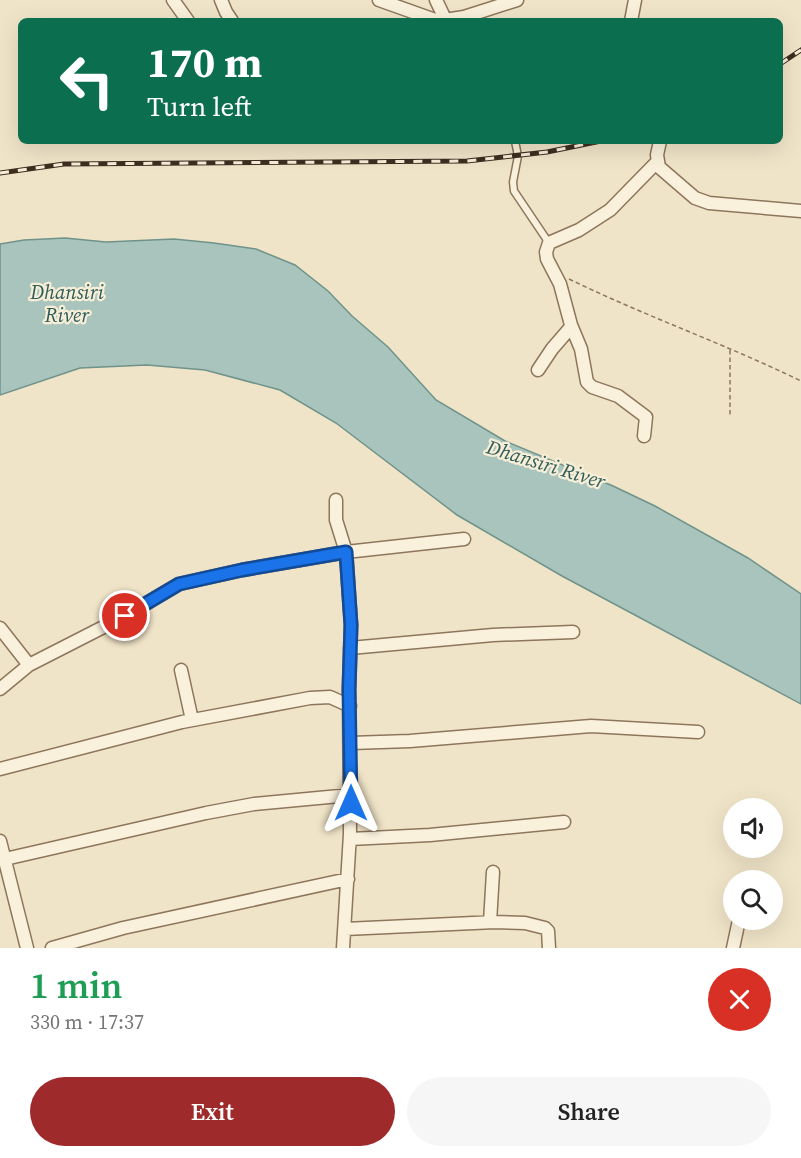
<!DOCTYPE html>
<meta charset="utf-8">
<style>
body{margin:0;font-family:"Source Serif 4",serif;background:#f6f6f6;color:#222;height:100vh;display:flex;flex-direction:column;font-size:22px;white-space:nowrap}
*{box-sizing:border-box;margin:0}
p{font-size:20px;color:#767676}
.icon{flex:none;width:33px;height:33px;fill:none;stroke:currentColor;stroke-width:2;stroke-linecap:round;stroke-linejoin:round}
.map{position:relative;height:948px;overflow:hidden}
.details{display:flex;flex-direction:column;background:#fff;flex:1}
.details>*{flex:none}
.hud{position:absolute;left:18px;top:18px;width:765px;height:126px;border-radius:9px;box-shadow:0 6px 24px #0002;background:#0b6e4f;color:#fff;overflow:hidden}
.controls{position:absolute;left:723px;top:798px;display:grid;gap:12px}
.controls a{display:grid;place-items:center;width:60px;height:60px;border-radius:50%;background:#fff;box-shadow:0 6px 24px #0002;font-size:30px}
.pin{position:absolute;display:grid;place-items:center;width:51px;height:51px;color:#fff;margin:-26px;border:3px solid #fff;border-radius:50%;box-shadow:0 2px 6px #0007}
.me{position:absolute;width:66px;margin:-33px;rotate:0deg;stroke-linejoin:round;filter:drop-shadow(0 0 4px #0008)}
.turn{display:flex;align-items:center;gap:21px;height:126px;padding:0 30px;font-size:27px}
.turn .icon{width:78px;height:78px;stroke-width:2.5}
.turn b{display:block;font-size:42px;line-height:51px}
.round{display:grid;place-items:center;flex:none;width:63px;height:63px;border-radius:32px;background:#f6f6f6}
.summary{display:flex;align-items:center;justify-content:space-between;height:102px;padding:0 30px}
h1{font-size:36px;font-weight:600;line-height:45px;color:#1e9e55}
.button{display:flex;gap:12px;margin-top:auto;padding:12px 30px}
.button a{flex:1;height:69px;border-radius:36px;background:#9e2a2b;color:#fff;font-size:24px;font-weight:600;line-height:69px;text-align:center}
.button a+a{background:#f6f6f6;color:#222}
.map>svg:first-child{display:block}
</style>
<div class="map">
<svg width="801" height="948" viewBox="0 0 801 948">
<rect width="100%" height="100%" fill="#f0e4c8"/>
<path fill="#a9c4bc" stroke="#6f938a" stroke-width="1.5" d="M65,238L106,242L174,239L214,243L256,249L295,265L328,291L352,316L388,347L436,400L505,441L613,486L655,506L748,558L801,594V704L562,576L457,515L336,423L280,390L205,370L147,365L80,368L0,395V244L24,240Z"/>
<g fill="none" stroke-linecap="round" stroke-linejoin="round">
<g stroke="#8d765c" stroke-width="9">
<path id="lane" d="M515,141L518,156L513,182L514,191L549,243"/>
</g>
<g stroke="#8d765c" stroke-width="15">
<path id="street" d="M173,0L188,21
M221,0L226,12L232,21
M379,0L438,21L464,17L517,0
M436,0L446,21
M631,21L635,0
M660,141L657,155L659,167L695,198L709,203L801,211
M538,370L552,349L571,327
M644,436L646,417L618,396L592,387L587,382L581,349L571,325L560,284L547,259L546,252L549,243L579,230L610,210L657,162
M336,500V520L346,552L351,625L349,689L350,834L343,948
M0,628L29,665
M350,648L493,635L573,632
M181,670L192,720
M0,689L29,665L125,616L179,584L242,570L346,552L464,539
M351,743L410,741L591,726L698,732
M0,769L182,722L310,698L330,697L350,706
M350,839L430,835L564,822
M0,841L27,948
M5,859L206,813L254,804L350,795
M490,922L493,872
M345,929L495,922L525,923L545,928L548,931L549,948
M52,948L123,928L348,879
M733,948L739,920"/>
</g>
<path stroke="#8d765c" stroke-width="1.5" stroke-dasharray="4.5 3" stroke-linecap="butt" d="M569,279C645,316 725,344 801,381
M730,350V416"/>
<use href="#lane" stroke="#faf1dc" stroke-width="6"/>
<use href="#street" stroke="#faf1dc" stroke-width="12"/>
<g stroke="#3d2e20" stroke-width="5">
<path id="rail" d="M780,64L801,50
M0,173L64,164L467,161L547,152L601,141"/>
</g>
<use href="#rail" stroke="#f7eed8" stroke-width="3" stroke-dasharray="9" stroke-linecap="butt"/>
</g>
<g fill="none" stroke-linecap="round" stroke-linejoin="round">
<g stroke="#114b97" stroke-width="15">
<path id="route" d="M125,616L179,584L242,570L346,552L351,625L349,689L351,803"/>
</g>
<use href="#route" stroke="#1a73e8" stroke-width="10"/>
</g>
<g text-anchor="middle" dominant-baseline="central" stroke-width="4.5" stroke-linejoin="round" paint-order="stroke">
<g font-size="20" font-style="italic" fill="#2f5d5a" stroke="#f7eed8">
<text x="67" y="292">Dhansiri<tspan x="67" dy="23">River</tspan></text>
<text transform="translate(546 464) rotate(17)">Dhansiri River</text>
</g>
</g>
</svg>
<div class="controls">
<a><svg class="icon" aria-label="sound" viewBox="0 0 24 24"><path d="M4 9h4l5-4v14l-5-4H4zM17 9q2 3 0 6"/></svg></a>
<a><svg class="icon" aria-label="search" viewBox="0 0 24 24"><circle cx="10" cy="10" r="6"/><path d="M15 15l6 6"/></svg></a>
</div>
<div class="pin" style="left:125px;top:616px;background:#d93025"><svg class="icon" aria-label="arrive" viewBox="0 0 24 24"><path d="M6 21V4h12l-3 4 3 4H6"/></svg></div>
<svg class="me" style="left:351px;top:803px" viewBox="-20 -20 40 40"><path d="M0-17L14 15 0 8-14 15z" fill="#1a73e8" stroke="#fff" stroke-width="4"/></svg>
<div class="hud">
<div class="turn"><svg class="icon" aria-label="left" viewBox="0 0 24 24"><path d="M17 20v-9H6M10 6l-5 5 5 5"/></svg><div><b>170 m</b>Turn left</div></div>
</div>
</div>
<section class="details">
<div class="summary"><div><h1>1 min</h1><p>330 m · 17:37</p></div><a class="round" style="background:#d93025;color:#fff"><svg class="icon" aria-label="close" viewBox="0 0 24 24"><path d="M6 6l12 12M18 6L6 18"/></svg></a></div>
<div class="button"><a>Exit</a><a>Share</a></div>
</section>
